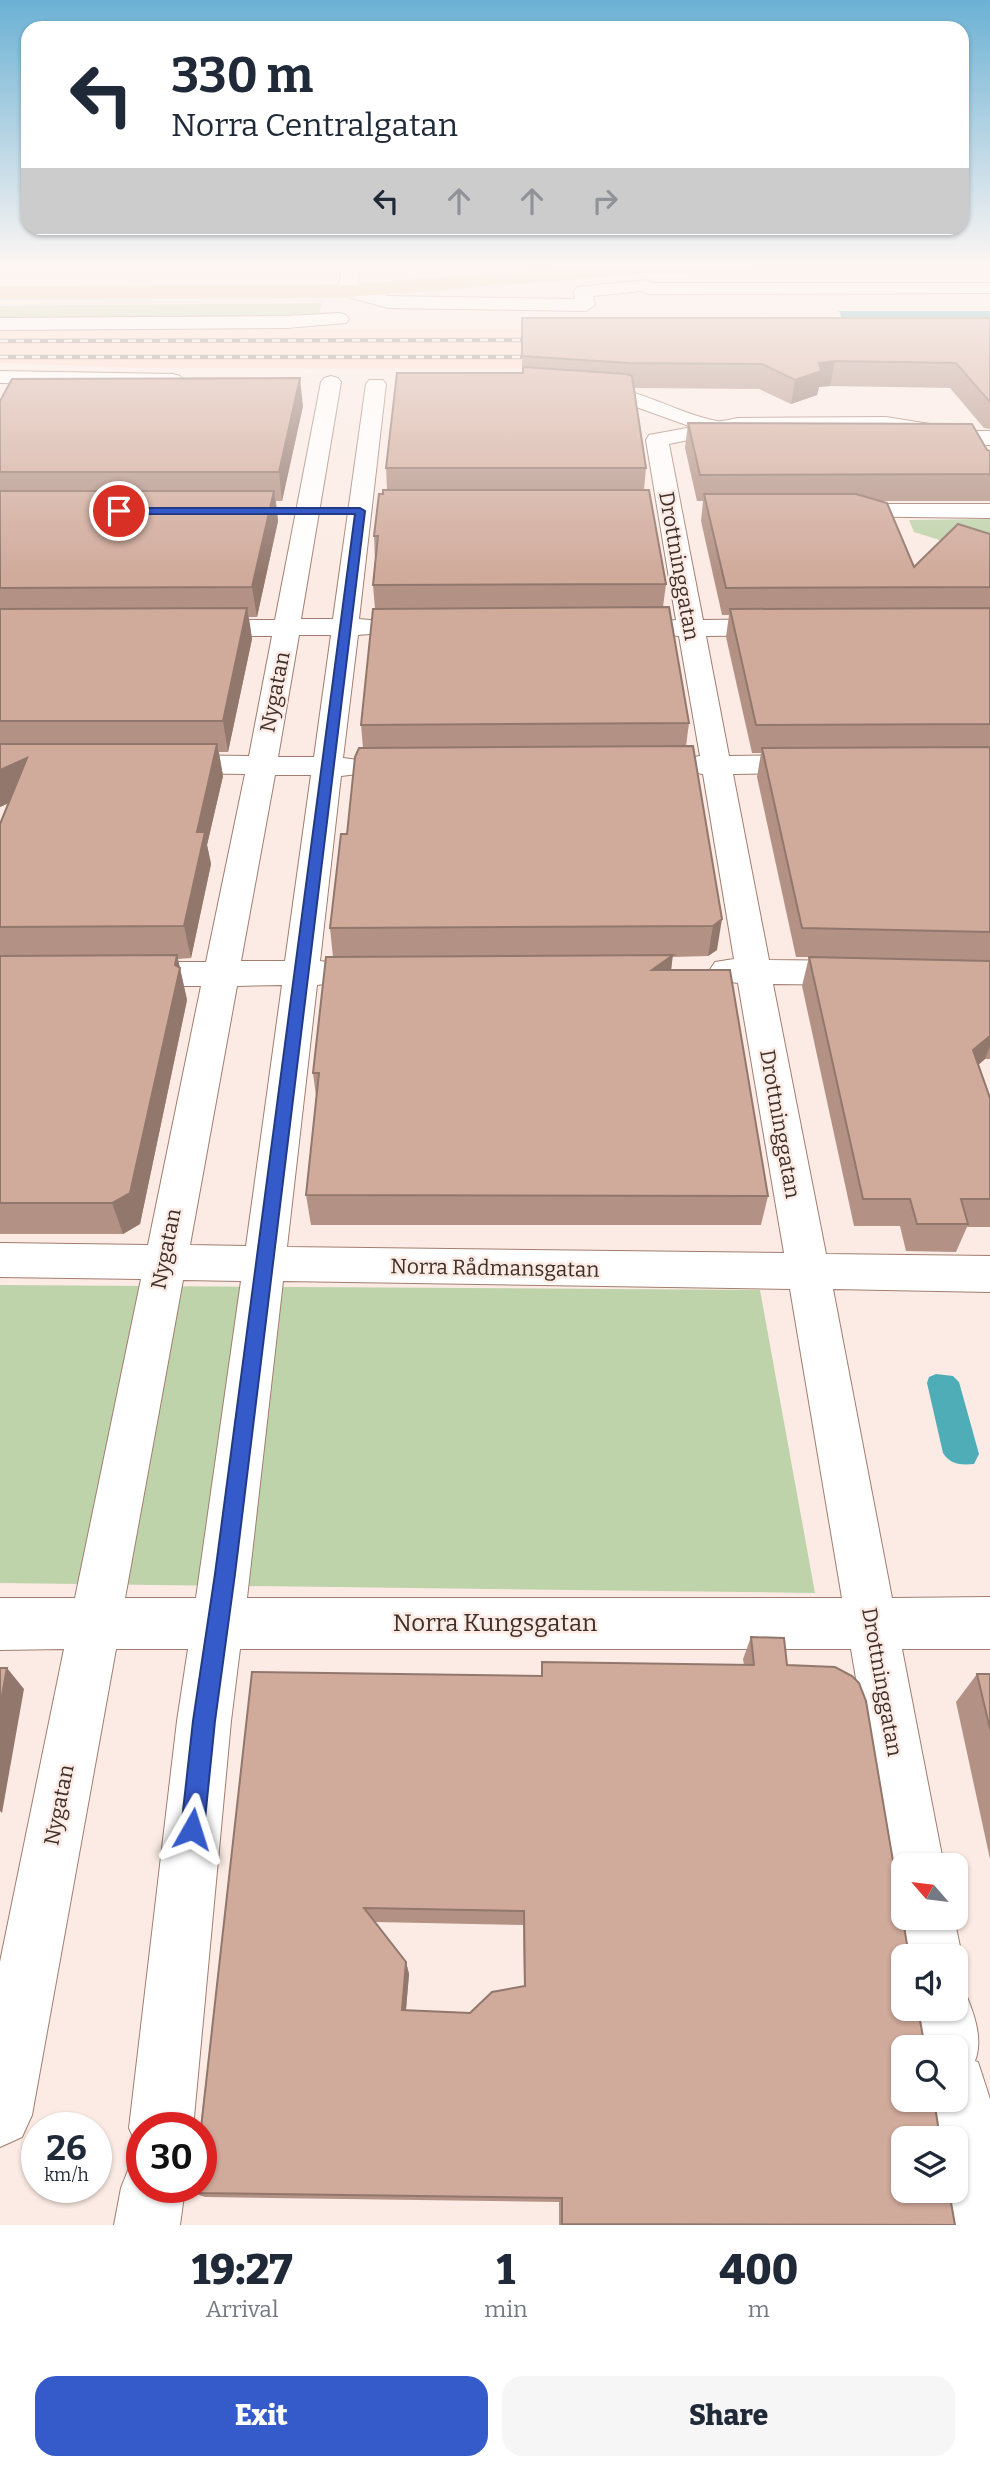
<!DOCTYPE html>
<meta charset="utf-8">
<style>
body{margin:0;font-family:Bitter,serif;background:#f6f6f7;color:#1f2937;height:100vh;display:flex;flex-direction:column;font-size:26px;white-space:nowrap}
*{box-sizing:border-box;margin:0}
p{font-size:23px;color:#747a83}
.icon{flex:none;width:38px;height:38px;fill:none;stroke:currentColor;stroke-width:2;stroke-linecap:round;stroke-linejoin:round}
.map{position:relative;height:2225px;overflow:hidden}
.sheet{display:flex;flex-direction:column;background:#fff;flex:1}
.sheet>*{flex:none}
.guide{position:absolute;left:21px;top:21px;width:948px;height:214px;border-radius:21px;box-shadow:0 2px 5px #0004;background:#fff;color:#1f2937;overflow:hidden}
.needle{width:46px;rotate:298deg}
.tools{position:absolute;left:891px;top:1853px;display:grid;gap:14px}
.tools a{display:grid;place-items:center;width:77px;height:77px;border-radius:14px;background:#fff;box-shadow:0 2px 5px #0004;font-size:35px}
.speed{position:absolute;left:21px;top:2112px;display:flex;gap:14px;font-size:35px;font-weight:700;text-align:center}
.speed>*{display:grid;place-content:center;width:91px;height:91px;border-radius:50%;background:#fff;box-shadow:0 2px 5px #0004;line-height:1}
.speed small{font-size:18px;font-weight:400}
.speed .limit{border:10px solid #d22;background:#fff;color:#111}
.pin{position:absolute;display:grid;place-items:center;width:60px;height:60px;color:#fff;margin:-30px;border:4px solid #fff;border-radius:50%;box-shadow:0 2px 7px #0007}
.me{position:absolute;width:77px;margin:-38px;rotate:6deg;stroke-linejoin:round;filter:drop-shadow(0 0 5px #0008)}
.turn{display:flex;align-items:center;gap:24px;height:147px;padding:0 35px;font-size:32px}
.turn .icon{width:91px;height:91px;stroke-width:2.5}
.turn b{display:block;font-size:49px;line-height:60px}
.lanes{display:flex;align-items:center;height:66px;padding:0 35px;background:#0003;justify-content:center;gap:35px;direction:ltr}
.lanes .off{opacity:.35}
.eta{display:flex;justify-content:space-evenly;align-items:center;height:119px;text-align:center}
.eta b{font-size:42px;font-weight:800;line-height:49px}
.cta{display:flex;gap:14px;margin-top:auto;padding:14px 35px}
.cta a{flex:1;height:80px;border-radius:21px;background:#355bcb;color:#fff;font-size:28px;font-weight:800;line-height:80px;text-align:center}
.cta a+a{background:#f6f6f7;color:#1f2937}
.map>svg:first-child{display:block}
</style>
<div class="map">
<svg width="990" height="2225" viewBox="0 0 990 2225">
<rect width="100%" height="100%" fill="#fbebe4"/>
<path fill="#ffd9c9" d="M559,329L990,363L566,369L139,368L0,363V330Z"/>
<path fill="#bfd3ab" d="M322,303L319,316L0,322V306Z
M990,519V556L914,532L909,520Z
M0,1285L760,1290L815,1593L0,1583Z"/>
<path fill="#4fadb7" d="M839,311H990V318L842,319Z
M936,1374L953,1376L959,1382L979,1454L974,1464C961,1465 951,1465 943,1453L927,1383L929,1377Z"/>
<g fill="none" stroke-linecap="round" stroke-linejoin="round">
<g stroke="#a17e6f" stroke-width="2">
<path id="minor" d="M342,265H360L357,288L388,296L575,299L574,291L577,287L645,280L653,283H990V293L649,294L641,291L593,296L595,305L586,311L388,308L341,295L338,291Z
M339,313L346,315L349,319L346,323L287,328L0,330V318L287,316Z
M0,371L173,374L180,376L183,380L180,384L173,386L0,383Z
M331,376L338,378L341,382L301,619H333L366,384L369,380H383L386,384L359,619L381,621L385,627L381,633L358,635L343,758L366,761L370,767L366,773L341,776L320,961L339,964L345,973L339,982L317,985L287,1247L784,1253L738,983L715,980L709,971L715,962L734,959L703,774L681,771L677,765L681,759L700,756L679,636L654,634L650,628L654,622L676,620L646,440L649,435L692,427L625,403L576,397L573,393L576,389C624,377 672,413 717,421C723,422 731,419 738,418L886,417L973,431H990V445H973L886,429L738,430L669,444L703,620L781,619L790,621L794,627L790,633L781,635L706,636L729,756L810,755L821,758L825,764L821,770L810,773L733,774L769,960L859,961L871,964L877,973L871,982L859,985L773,984L826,1254L990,1256V1292L833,1289L892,1598L990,1597V1649H902L944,1866H903V1889L896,1886L888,1866L851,1649H240L231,1721L193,2128H142V2152L139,2150L129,2128L177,1721L188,1649H116L32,2115L22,2137L0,2147V1962L64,1649L0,1650V1598H75L141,1279L0,1277V1243L148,1245L201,986H128L116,983L110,974L116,965L128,962H206L245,774L170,773L159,770L155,764L159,758L170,755L249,756L272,636H198L189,634L185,628L189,622L198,620H275L321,382L324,378ZM299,635H331L314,757H278ZM275,775H311L285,961H241ZM282,985L246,1246L190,1245L237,986ZM183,1280L241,1281L196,1598H125ZM283,1281L790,1289L842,1598H247Z
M838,504H990V518L830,516L826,511L830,506Z
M903,1901V1918H954L962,1956L956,1971V1956L903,1957L896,1918Z
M956,1984L963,1988C973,2010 984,2038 975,2061L978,2062L990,2099V2225H948L943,2191H956V2138H934L927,2100H956V2048H918L912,2009H956Z
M142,2160V2188H185L180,2225H114L121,2188L130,2165Z"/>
</g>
<g stroke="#d1cdcc" stroke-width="2">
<path id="major" d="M619,265H990V270H779L634,274L347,297L0,299V287L347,285Z"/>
</g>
<use href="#minor" fill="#fff" fill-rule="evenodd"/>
<use href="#major" fill="#e3c188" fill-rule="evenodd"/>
<g stroke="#92827c" stroke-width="4.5">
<path id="rail" d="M0,341L542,340
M0,357H542"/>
</g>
<use href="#rail" stroke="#fbebe4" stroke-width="2.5" stroke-dasharray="8" stroke-linecap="butt"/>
</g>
<path fill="#b39285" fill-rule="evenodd" d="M522,318H990V429L984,428L950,388L830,386L819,387L817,395L791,404L759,389L634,388L646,468L644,490L666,584L663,607L689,723L686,746L717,950L708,956L672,957L671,970L768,1196L761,1225H311L306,1195L316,1096L313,1073L333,957L330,928L363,748L361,725L375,609L373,585L375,559L374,536L383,494L387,490L386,468L522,373Z
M0,401L303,406L282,501H276L278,521L257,617H249L252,639L228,752H219L223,776L207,845L211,864L191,958L178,959L187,1000L140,1224L123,1234H0V824L9,803L0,807Z
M688,423L990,451V501H880L914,567L990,534V1059H985L978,1065L990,1098V1227H967L956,1252L906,1251L900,1226H854L802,986L809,957H796L757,777L761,753H752L726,637L729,615H722L701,521L703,501H697L685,448Z
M751,1637L787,1665L955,2225H559V2202L205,2197L193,2193L252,1672L541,1676L542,1662L744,1665L743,1659ZM375,1922L523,1925L524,1986L470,2013L406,2010L409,1974L406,1962Z
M977,1674H990V1859L956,1702Z"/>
<path fill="#92776c" d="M835,361L830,386L819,387L817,395L791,404L795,380L819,363Z
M300,378L303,406L282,501L279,472Z
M274,491L278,521L257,617L252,587Z
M247,608L252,639L228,752L223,721Z
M217,744L223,776L207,845L211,864L191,958L184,926L197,832Z
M27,758L37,790L0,807V770Z
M722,919L717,950L708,956L713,926Z
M177,955L187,1000L140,1224L123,1234L112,1203Z
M673,955L669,986L652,970Z
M990,1036V1046L985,1059L962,1079L973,1050Z
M7,1668L24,1689L2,1813L0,1811V1706Z
M406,1962L409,1974L405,2021L402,2010Z"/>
<path fill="#d0aa9b" stroke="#92776c" stroke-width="2" fill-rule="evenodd" d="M522,318H990V402L956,363L835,361L819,363L821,371L795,380L762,364L628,363L522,356Z
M523,367L627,374L632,376L646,468H386L397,373H523Z
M300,378L279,472H0V401L12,379Z
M688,423L972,424L987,450L990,451V474L700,475Z
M383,490H649L666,584L373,585L378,536H374L379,494H383Z
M0,491H274L252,587L0,588Z
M704,494H856L887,503L914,567L958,524L990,534V587L726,588Z
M669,607L689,723L361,725L373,609Z
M247,608L223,721H0V609Z
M990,608V724L756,725L730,609Z
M0,744H217L197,832H205L184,926L0,927V824L27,758L0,770Z
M693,746L722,919L713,926L330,928L341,834H347L355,757L359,748Z
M990,747V932L802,928L762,748Z
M177,955L175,965L180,968L130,1193L112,1203H0V956Z
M673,955L652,970H730L768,1196L306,1195L319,1073H313L326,957Z
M809,957L990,961V1036L973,1050L990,1098V1199H961L968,1224H917L910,1199H863Z
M751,1637L784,1638L787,1665L835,1667L852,1676L859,1683L866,1701L909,1956H903V2009H918L925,2048H903V2100H934L940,2138H903V2191H949L955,2225L562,2224V2198L193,2193L194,2188H201V2128L252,1672L542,1676V1662L754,1665ZM364,1908L524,1911L525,1986L492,1992L470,2013L402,2010L406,1962Z
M0,1668H7L0,1706Z
M977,1674H990V1729Z"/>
<linearGradient id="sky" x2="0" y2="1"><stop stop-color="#6bb1d4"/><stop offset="0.46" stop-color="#fdf6f3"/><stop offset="1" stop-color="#fdf6f3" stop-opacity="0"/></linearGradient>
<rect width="990" height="576" fill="url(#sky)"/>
<path fill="#355bcb" stroke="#223b84" stroke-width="2" d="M360,508L365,511L235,1574L215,1721L204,1829L201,1837L192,1841L184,1837L181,1829L193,1721L215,1574L355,514H119L114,511L119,508Z"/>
<g text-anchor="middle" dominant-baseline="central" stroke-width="5" stroke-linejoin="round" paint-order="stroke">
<g font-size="21" fill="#3e2f29" stroke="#fbebe4">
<text transform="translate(679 566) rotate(80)">Drottninggatan</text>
<text transform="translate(275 692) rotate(-79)">Nygatan</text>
<text transform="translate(780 1124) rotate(80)">Drottninggatan</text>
<text transform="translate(166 1249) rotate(-79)">Nygatan</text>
<text transform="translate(495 1268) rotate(1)">Norra Rådmansgatan</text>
<text transform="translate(882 1682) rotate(80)">Drottninggatan</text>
<text transform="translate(59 1805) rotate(-79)">Nygatan</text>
</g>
<g font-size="24" fill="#3e2f29" stroke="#fbebe4">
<text x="495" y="1623">Norra Kungsgatan</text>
</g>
</g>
</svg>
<div class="tools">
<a><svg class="needle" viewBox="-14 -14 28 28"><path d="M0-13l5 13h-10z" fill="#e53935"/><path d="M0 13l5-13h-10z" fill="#747a83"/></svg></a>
<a><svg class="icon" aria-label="sound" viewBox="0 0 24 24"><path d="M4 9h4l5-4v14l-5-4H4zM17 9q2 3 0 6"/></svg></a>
<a><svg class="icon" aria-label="search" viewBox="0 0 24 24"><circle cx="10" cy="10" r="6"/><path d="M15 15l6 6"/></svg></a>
<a><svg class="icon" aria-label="layers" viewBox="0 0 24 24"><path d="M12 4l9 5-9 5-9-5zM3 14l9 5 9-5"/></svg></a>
</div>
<div class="speed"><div>26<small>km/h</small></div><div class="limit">30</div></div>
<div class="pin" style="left:119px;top:511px;background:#d93025"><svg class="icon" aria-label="arrive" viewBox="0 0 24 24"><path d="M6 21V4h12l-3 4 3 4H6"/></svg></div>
<svg class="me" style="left:192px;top:1829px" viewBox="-20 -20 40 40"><path d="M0-17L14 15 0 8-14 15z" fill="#355bcb" stroke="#fff" stroke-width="4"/></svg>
<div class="guide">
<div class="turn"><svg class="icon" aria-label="left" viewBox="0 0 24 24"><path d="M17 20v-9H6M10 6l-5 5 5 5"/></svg><div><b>330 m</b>Norra Centralgatan</div></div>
<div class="lanes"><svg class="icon" aria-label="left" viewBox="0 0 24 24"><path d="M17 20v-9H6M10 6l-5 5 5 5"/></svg><svg class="icon off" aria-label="ahead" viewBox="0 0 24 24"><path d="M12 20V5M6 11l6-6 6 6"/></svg><svg class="icon off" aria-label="ahead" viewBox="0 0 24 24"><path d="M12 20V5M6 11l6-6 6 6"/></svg><svg class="icon off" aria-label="right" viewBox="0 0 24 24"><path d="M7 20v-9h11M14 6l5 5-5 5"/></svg></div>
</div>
</div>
<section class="sheet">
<div class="eta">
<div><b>19:27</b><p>Arrival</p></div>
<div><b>1</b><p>min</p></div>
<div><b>400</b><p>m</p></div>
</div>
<div class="cta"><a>Exit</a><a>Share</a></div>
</section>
